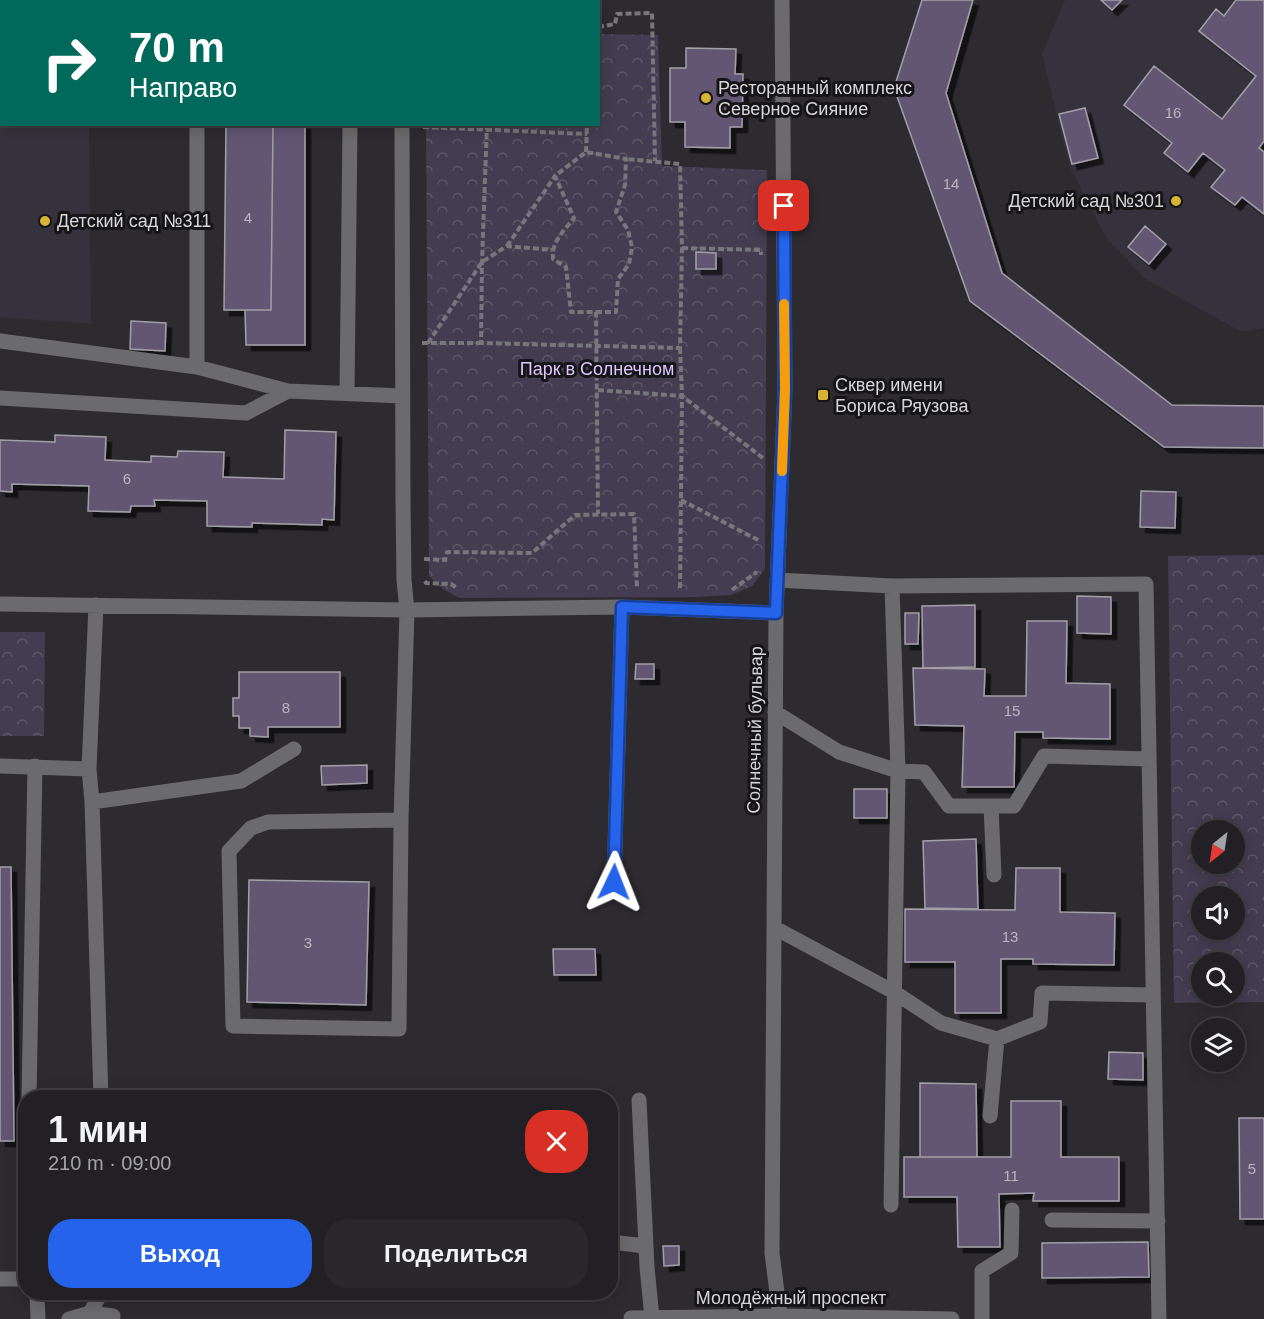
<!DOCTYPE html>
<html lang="ru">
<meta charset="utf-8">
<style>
body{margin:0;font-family:Arial,sans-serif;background:#2a282c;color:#f1f3f6;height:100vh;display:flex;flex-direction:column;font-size:22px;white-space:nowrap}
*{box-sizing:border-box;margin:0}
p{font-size:20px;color:#a2a3a6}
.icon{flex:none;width:33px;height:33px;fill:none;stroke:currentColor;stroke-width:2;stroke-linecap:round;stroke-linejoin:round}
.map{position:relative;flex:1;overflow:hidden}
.details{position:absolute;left:18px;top:1090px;width:600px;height:210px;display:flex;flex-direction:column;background:#222024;border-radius:24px;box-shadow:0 3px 15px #0003,0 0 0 2px #3f3e41}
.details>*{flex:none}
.hud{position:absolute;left:0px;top:0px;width:600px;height:126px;box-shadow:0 3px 15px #0003,0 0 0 2px #3f3e41;background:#00695c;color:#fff;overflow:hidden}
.needle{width:39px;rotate:210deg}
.controls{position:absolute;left:1191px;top:820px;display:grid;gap:12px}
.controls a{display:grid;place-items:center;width:54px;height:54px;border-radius:50%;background:#222024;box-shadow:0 3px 15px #0003,0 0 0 2px #3f3e41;font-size:30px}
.pin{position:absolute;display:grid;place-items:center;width:51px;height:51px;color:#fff;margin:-26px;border-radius:12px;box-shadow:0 3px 9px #0006}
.me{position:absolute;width:66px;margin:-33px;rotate:2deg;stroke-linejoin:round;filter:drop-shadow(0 0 4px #0008)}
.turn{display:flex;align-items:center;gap:21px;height:126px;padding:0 30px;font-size:27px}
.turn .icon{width:78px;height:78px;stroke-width:2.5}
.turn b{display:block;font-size:42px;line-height:51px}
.round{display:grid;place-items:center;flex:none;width:63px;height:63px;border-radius:24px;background:#2a282c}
.summary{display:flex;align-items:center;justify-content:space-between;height:102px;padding:0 30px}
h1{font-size:36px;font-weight:800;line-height:45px}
.button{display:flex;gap:12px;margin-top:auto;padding:12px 30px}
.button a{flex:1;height:69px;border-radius:24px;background:#2563eb;color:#fff;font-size:24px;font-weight:800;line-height:69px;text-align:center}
.button a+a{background:#2a282c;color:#f1f3f6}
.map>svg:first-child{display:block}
</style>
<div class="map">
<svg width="1264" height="1319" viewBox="0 0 1264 1319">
<defs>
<pattern id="park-crowns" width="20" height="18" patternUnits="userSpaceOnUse" patternTransform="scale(1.5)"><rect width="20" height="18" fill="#443c50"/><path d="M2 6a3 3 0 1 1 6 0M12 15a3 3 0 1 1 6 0" fill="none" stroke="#5e5768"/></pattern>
<filter id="shadow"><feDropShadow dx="5.5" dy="5.5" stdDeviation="0" flood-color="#0009"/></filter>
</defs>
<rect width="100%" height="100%" fill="#2d2b30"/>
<path fill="#36323d" d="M0,0H87L2,2V124L89,125L91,324L0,317Z
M1065,0H1264V328L1242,332L1144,278L1105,236L1069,165L1042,54Z"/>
<path fill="url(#park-crowns)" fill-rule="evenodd" d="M599,34L658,35L662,166L767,170L765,569L752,586L731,595L696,597L459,598L443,589L429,576L426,125L598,124Z
M1264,555V1002L1174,1003L1168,556ZM1202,831H1234V864H1202ZM1202,897H1234V930H1202ZM1202,963H1234V996H1202Z
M0,632H45L44,736H0Z"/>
<path fill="#625673" stroke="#a2a0a6" stroke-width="1.5" filter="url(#shadow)" d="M922,0H973L946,93L1002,273L1172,405L1264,406V448L1164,447L970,301L894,88Z
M1101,0H1122L1112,10Z
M1236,0H1264V141L1259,148L1264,152V214L1242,197L1235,205L1211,187L1225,170L1203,153L1188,172L1164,153L1172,143L1124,105L1154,66L1222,119L1256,76L1199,31L1216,9L1224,16Z
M686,48L736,49L735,74H743L742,127H730V148L685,147V122H670V68H686Z
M1085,108L1098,158L1072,164L1059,114Z
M226,124H273L271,310H224Z
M273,124H305V345H246L245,310H271Z
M1145,226L1166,244L1149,264L1128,247Z
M696,252L716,253V269H696Z
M131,321L166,323L165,351L130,349Z
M285,430L336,432L334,520L322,519V525L252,523V527L207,526V501L154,500L155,506H131L130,512L88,511L89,486L12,484V492L0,491V440L55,442V435L106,437L105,460L151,462V456L177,457L178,451L224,452L223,477L284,479Z
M1141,491L1176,492L1175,528L1140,527Z
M1077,596L1111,597V634L1077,633Z
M975,605V667L923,668L922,606Z
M905,613H919L918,644H905Z
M1027,621H1067L1066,683L1110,684V739L1043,738V732H1015L1014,787H962L964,726L915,725L913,668L985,669L984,696H1026Z
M636,664H654V679H635Z
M239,672H340V727H268V737L250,736V728H239V716H233V698H239Z
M367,765V783L322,785L321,766Z
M854,789H887V818H854Z
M976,839L978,909L925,908L923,841Z
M0,867H11L14,1141H0Z
M1016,868H1060V912L1115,913L1114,965L1033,964V959H1001V1013H955V962H905V909L1015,910Z
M249,880L369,882L366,1005L247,1002Z
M553,949H595L596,975H554Z
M1109,1052L1143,1053V1080L1108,1079Z
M920,1083L976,1084L977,1157H920Z
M1011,1101H1061V1157H1119V1201H1033L1034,1193L999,1194L1000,1247H958L957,1197H904V1157H1011Z
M1239,1118H1264V1219H1240Z
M1148,1242L1149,1277L1042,1278V1243Z
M663,1246H679V1265L664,1266Z"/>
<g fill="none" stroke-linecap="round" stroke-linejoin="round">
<path stroke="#77767a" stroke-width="4" stroke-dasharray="6 3" stroke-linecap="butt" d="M598,27L615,24L617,14L652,13L655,161
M487,124L482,262L481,343L680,348L682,248L680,164L626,159
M423,127L587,134
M586,152L587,124
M507,246L555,176
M682,248L761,250V255
M596,312H616L618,279L629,264L632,247L628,230L616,212L625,185L626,159L586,152L555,176L574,218C564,231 551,242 553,259L566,267L571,312H596L598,514
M422,343H481
M428,343L482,262L507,246L552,250
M680,348L682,396L680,591
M598,390L682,396L763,458
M681,500L760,541
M424,559L445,560L447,552L532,553L575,515L634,514L637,588
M425,581L426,583L451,584L457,588
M732,590L757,572"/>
<path stroke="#6b6a6c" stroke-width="15" d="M402,0V2
M197,2V0
M351,2V0
M0,341L197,367L288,391
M197,367V124
M347,393L350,124
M0,398L246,413L288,391L402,396
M777,580L892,586L1146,584L1159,1319
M892,586L898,771L924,772L949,806H1014L1044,756L1149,759
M0,604L407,610L622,607L776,613
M96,605L89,769L92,802L101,1098
M775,712L839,752L898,771L891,1205
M0,766L89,769
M92,802L241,781L294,749
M991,806L994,875
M401,820L268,822L251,828L229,851L233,1026L399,1029L401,820L407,610L404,580L403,500L402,124
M614,882L622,607
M775,928L894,992L941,1023L997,1039L1040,1022L1042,993L1153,995
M29,1098L35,766
M639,1100L647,1267L652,1318
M990,1116L997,1039
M1052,1220L1158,1221
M610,1242L646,1246
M0,1279H26
M37,1293L38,1319
M90,1313L101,1293
M780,1316L772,1253L776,613L785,389L782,0
M631,1318L780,1316L952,1319
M69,1319L90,1313L113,1316
M982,1319V1271L1011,1253L1012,1210"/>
</g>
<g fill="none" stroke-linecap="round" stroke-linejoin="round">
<g stroke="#184099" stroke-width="15">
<path id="route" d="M614,882L622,607L776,613L785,389L784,206"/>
</g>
<use href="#route" stroke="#2563eb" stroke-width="10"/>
<path stroke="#f59e0b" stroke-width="10" d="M782,471L785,389L784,304"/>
</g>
<g fill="#d7b434" stroke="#151416" stroke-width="2">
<circle cx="706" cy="98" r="6"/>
<circle cx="1176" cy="201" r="6"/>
<circle cx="45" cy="221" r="6"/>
<rect x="817" y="389" width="12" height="12" rx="3"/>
</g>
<g text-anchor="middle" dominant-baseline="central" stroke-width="6" stroke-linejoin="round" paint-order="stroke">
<g font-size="15" fill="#b9b5bf">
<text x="1173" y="112">16</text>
<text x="951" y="183">14</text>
<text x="248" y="217">4</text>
<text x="127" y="478">6</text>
<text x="286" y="707">8</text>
<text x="1012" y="710">15</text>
<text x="1010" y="936">13</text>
<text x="308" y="942">3</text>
<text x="1252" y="1168">5</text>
<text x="1011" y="1175">11</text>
</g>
<g font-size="18" fill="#d6d5d8" stroke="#151416" text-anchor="start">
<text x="718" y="88">Ресторанный комплекс<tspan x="718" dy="21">Северное Сияние</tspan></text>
<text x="1164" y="201" text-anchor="end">Детский сад №301</text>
<text x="57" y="221">Детский сад №311</text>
<text x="835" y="385">Сквер имени<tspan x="835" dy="21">Бориса Ряузова</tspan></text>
</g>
<g font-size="18" fill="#dcc6fd" stroke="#151416">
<text x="597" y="369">Парк в Солнечном</text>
</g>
<g font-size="18" fill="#d6d5d8" stroke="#151416">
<text transform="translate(755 730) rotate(-89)">Солнечный бульвар</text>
<text x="791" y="1298">Молодёжный проспект</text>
</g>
</g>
</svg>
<div class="controls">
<a><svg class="needle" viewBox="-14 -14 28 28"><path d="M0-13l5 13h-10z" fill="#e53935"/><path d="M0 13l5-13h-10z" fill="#a2a3a6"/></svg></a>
<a><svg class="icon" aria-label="sound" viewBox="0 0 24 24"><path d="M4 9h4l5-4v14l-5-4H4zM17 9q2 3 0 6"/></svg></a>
<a><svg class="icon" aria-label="search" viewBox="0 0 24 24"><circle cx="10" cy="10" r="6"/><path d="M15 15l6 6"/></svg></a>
<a><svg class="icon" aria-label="layers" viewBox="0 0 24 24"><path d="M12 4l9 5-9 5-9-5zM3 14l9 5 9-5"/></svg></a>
</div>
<div class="pin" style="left:784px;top:206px;background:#d93025"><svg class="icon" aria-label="arrive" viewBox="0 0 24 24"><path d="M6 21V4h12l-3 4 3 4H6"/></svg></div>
<svg class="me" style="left:614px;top:882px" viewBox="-20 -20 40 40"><path d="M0-17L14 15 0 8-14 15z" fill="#2563eb" stroke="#fff" stroke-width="4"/></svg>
<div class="hud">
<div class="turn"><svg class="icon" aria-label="right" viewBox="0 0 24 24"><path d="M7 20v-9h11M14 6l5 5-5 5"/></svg><div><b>70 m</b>Направо</div></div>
</div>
<section class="details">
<div class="summary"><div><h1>1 мин</h1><p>210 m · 09:00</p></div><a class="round" style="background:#d93025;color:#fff"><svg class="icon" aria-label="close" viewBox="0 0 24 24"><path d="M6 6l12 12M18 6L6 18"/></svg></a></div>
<div class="button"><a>Выход</a><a>Поделиться</a></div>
</section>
</div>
